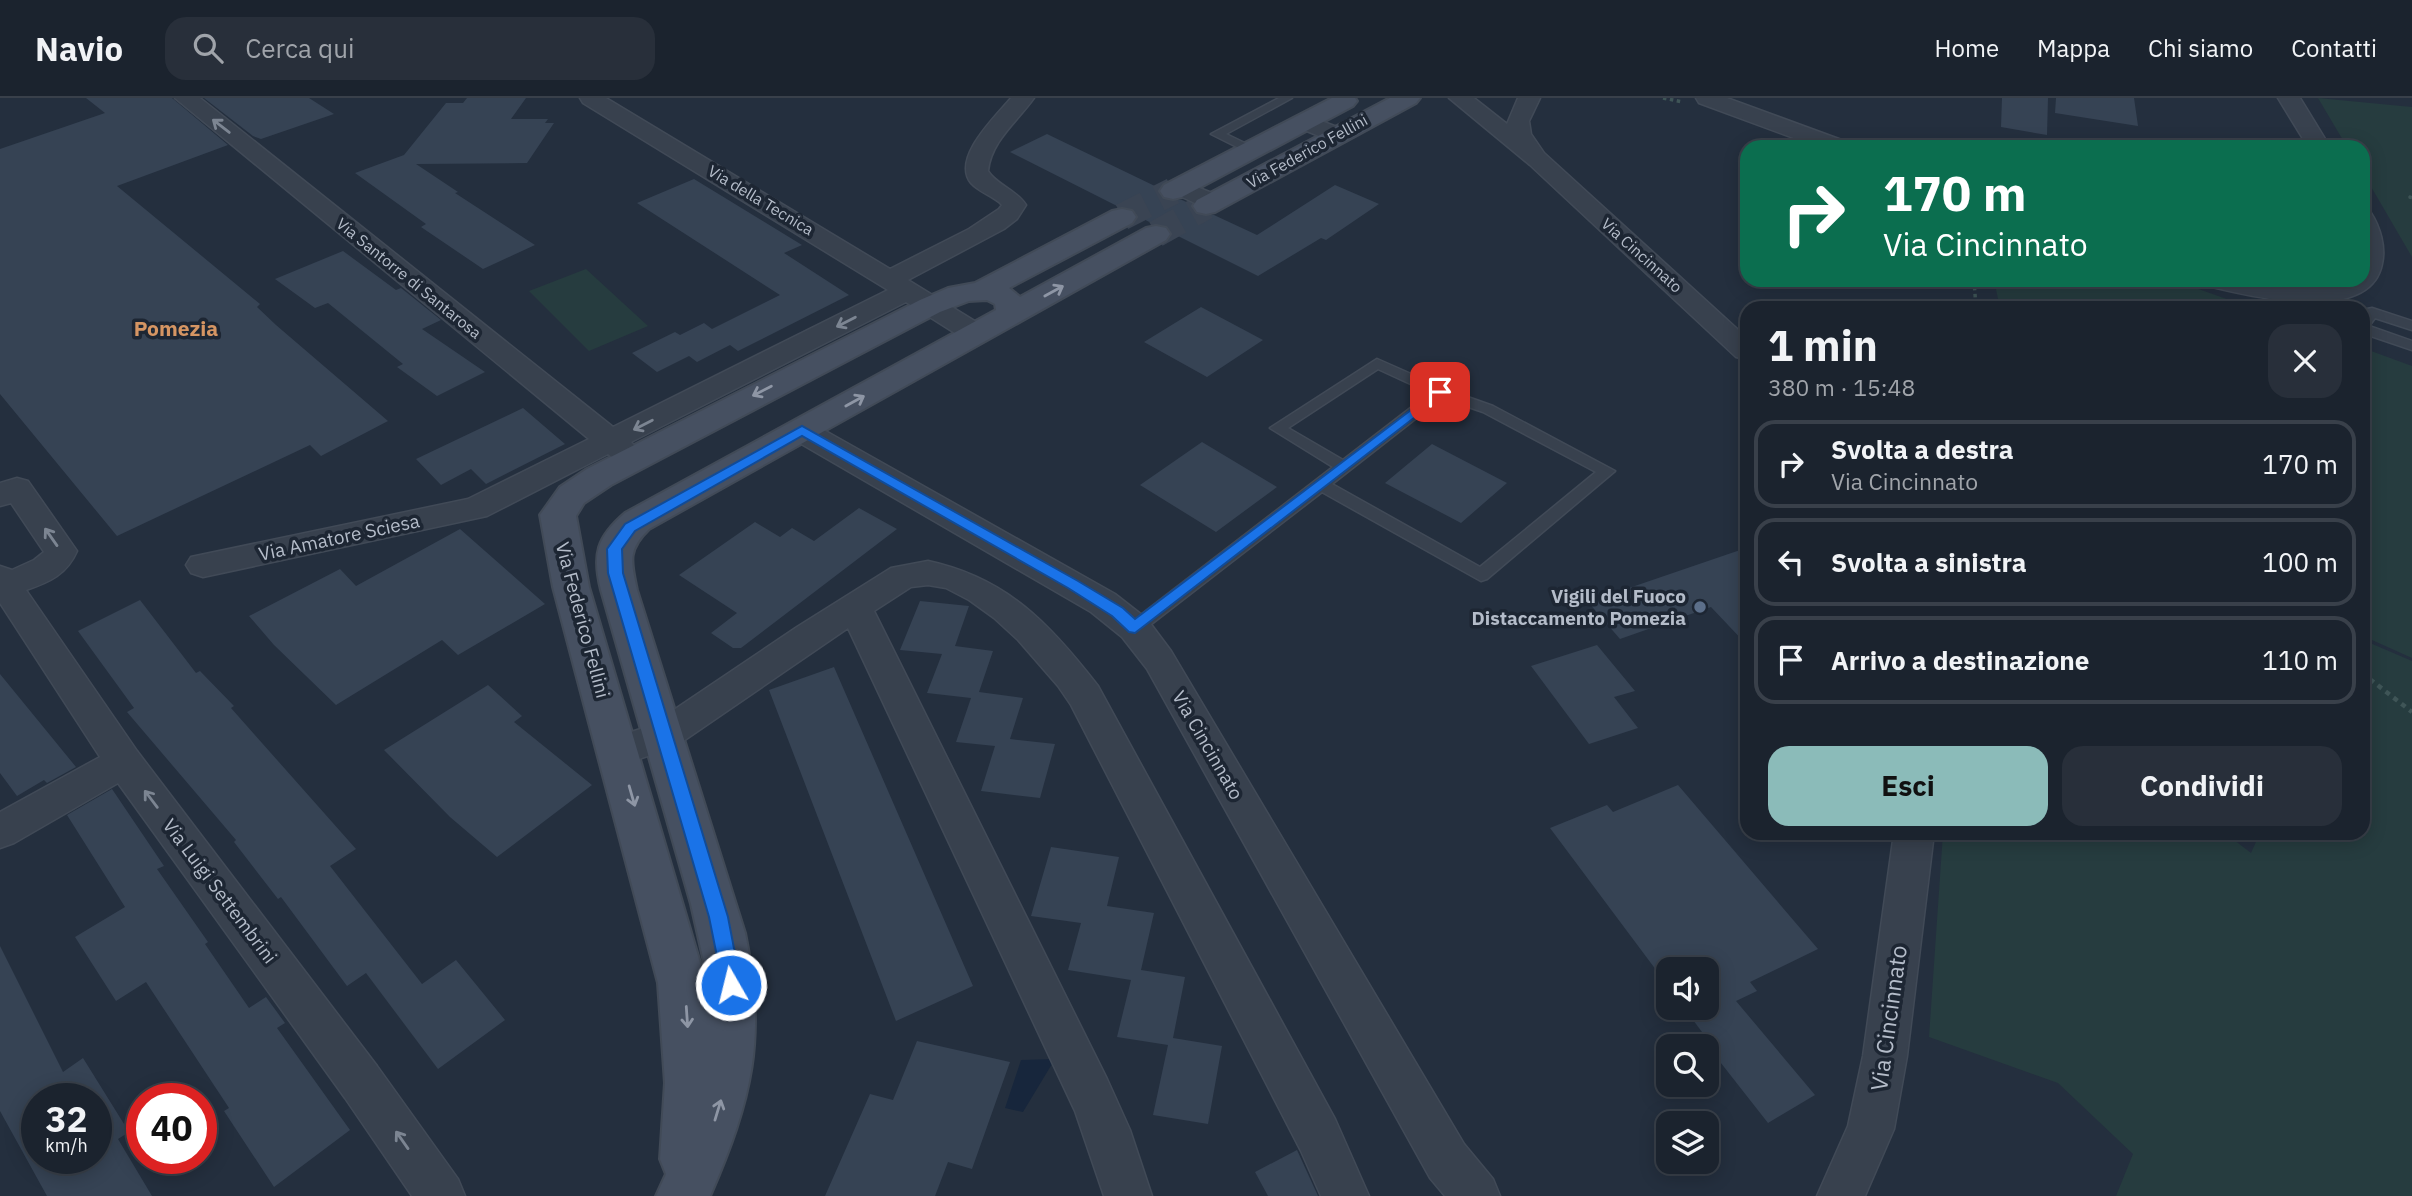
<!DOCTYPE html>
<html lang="it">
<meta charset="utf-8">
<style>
body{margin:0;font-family:"IBM Plex Sans",sans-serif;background:#282f3a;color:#f1f3f6;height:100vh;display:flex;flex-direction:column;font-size:26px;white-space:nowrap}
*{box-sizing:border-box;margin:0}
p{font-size:23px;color:#a0a4aa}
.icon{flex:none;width:38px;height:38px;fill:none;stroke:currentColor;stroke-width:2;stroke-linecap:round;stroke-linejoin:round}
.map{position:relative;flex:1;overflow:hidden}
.drawer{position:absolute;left:1740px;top:203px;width:630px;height:539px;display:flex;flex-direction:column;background:#1b232e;border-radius:21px;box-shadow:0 4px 18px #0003,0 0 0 2px #39404a}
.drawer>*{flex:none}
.hud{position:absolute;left:1740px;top:42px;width:630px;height:147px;border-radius:21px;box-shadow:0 4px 18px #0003,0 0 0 2px #39404a;background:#0b6e4f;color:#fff;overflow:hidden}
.controls{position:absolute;left:1656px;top:859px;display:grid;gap:14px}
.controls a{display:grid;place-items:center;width:63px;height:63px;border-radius:14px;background:#1b232e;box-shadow:0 4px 18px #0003,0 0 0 2px #39404a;font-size:35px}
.speed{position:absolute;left:21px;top:985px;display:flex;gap:14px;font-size:35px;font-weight:700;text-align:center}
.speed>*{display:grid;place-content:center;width:91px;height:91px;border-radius:50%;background:#1b232e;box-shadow:0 4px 18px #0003,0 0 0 2px #39404a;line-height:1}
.speed small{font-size:18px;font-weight:400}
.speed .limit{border:10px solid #d22;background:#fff;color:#111}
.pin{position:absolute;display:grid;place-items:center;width:60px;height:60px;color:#fff;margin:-30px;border-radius:14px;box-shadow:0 4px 10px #0006}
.me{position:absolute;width:77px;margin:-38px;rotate:352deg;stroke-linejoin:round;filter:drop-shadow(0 0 5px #0008)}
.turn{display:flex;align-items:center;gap:24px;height:147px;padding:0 28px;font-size:32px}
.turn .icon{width:91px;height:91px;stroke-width:2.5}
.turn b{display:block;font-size:49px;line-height:60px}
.round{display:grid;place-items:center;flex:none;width:74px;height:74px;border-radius:21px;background:#282f3a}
.overview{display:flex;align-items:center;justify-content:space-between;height:119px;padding:0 28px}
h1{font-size:42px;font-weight:700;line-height:52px}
.cta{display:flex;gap:14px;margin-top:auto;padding:14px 28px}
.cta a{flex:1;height:80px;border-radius:21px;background:#8bbbb9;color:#111;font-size:28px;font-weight:700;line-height:80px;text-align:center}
.cta a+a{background:#282f3a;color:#f1f3f6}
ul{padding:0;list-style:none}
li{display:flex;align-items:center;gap:21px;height:88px;margin:0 14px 10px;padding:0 14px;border:4px solid #39404a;border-radius:21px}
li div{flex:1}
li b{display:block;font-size:26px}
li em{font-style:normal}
header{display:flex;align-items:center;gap:42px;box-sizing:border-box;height:98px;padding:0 35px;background:#1b232e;border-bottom:2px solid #39404a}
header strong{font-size:33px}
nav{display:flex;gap:38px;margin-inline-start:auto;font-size:24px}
.search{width:490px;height:63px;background:#282f3a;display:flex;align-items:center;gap:18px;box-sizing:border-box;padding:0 24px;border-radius:21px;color:#a0a4aa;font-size:26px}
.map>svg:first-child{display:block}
</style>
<header>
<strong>Navio</strong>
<div class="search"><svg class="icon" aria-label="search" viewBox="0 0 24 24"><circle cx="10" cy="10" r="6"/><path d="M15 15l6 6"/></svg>Cerca qui</div>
<nav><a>Home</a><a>Mappa</a><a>Chi siamo</a><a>Contatti</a></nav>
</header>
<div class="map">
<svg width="2412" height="1098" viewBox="0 0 2412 1098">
<rect width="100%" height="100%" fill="#242f3e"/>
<path fill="#263c3f" d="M2318,0L2412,9V159L2363,75L2362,49H2347Z
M586,171L648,228L589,253L529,193Z
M1994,182H2173L2252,210H2000Z
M2363,250L2412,268V560L2363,538Z
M2363,542L2412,563V1098H2116L2133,1056L2058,985L1929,939L1943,735H2225L2251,755L2260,735H2362Z"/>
<path fill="#17263c" d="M1055,961L1023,1014L1005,1010L1021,962Z"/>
<path fill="#364354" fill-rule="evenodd" d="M86,0H172L228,47L117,88L260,206L257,209L276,227L388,323L321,358L310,347L117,438L0,296V51L105,15Z
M204,0H309L334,16L261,41L253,38Z
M467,0H526L511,21H548L545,25H554L527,65L416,66L458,94L455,95L535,147L483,171L421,129L426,126L355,75L404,57L446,5H463Z
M2002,0H2048L2047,37L2001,29Z
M2056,0H2134L2138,28L2055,15Z
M1047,36L1159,90L1158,94L1163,102H1182L1191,106L1196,117H1214L1257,137L1335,87L1379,106L1326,142L1321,140L1258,178L1172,135L1167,127L1153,126L1138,118L1133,110L1119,109L1010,54Z
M694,81L802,147L784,155L849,197L738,253L730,247L697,264L689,258L657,274L632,255L675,234L680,237L704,225L712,231L780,197L637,105Z
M343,153L396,192L401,190L441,222L422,231L485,274L437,298L397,269L403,266L328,205L315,210L275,181Z
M1201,209L1263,242L1207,279L1144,244Z
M523,310L565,346L486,386L471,371L441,387L416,361Z
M1202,344L1277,389L1216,434L1140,387Z
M1432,346L1507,385L1461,425L1385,385Z
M859,410L897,431L741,550H733L711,535L737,515L679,477L755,424L780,439L792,430L814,443Z
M460,431L545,506L458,557L442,542L336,607L274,547L249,518L340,471L356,488Z
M1746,450V546L1711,509L1620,541L1588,504Z
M140,502L196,575L200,573L234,608L231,610L356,751L330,768L422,886L456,862L505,922L438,971L366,875L347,888L281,799L278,801L234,744L236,742L127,614L134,610L78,533Z
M920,503L969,508L955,548L993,553L979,594L1023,600L1010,641L1055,646L1040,700L981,693L995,648L956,644L971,600L927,595L942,556L900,552Z
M1597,547L1635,593L1614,599L1638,630L1589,646L1531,568Z
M834,569L973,888L896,923L769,592Z
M0,576L76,669L47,685L44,682L17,698L0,675Z
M488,587L522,618L514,624L592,687L497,759L450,719L384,652Z
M1678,687L1818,851L1750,884L1757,893L1736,903L1815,997L1768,1025L1717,960L1720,958L1684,910H1706V872H1668V888L1550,730L1607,707L1613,714Z
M112,691L164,768L157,771L208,844L205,846L249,910L266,899L285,925L277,930L350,1032L274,1089L224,1013L229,1010L146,884L116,903L75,839L125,809L67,717Z
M1051,749L1119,759L1107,808L1154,815L1141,872L1185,879L1173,940L1222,948L1208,1026L1153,1017L1168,947L1117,939L1131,882L1068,872L1081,825L1031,818Z
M0,848L63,974L83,960L129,1034L118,1041L152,1098H47L0,1013ZM37,1001H96V1060H37Z
M917,943L1010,964L972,1071L948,1064L935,1098H825L870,996L893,1002Z
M1297,1052L1318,1098H1268L1255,1074Z"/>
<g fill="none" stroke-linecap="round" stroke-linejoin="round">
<path stroke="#3a4453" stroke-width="27" stroke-dasharray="27 14" stroke-linecap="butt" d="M1122,119L1173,93
M1156,136L1206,108"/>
<g stroke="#414a57" stroke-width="3">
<path id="lane" d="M1279,0H1292L1226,36L1253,49V53H1245L1211,36Z
M2266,191L2313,207L2315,210H2295L2261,198L2259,195Z
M2372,210L2412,223V232L2375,220L2369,228L2412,243V252L2362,235V218L2367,211Z
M1377,261L1445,291L1493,308L1615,373L1487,481L1481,483L1322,394L1141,534H1129L1126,530L1129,526L1333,369L1270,330ZM1378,271L1430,295L1343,362L1288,330ZM1442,300L1483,314L1596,374L1480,469L1332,386Z"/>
</g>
<g stroke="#414a57" stroke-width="3">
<path id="street" d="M175,0H200L613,329L888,192L583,5L580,0H606L890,171L969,131L999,111L1002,107L999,104C990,97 978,93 971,85C951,60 996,18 1011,0H1034C1017,24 991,43 988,73C997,87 1015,91 1026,107L1017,121L1004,131L908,182L986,230L990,236L986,242L976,244L966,242L906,204L631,344L642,356L638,363C625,366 618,364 608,356L487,418L203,479L191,475L186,467L191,459L468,401L589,341Z
M1449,0H1474L1507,26L1518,0H1540L1529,23L1531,36L1544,55L1746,239V261L1736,259L1530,67Z
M1696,0H1727L1847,44L1850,49H1818L1699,5Z
M2278,0H2300L2330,49H2308Z
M1305,17L1345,32L1348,37L1345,42H1329L1297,29L1294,24L1297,19Z
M1179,82L1222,99L1225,104L1222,109L1213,111L1204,109L1171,94L1167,89L1171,84Z
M2362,113L2371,115C2380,129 2386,149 2382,166C2370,228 2249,198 2208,188L2204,182H2252L2298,188L2362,182Z
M802,324L813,326L1115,496L1147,521L1171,553L1464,1046L1493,1081L1500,1098H1445L1430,1080L1147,571L1122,539L1091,514L791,340L787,333L791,326Z
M17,380L28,383L77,453C67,476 50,484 26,492L137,653L377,968L458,1081L465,1098H412L345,1000L118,685L14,745L0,750V714L100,659L0,505V468L12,472L34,462L44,454L11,405L0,408V385Z
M928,463C1007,480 1050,526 1098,588L1335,1021L1369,1098H1321L1301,1053L1071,607L1058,588L1018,542L994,520L969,502L946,490L928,487L911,489L874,513L1107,981L1130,1032L1152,1098H1104L1075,1013L848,530L676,648L619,668L606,664L600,653L606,642L650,628L797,529L891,470Z
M1894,735H1934L1907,958L1894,1031L1865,1098H1817L1848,1028L1863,958Z"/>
</g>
<g stroke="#414a57" stroke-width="4">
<path id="secondary" d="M1332,0H1355L1357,3L1353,8L1182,99L1173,101L1164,99L1160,93L1164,87Z
M1390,0H1420L1416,5L1215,114L1206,116L1197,114L1193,108L1197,102Z
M1122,111L1132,113L1136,119L1132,125L1009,190L1020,199L1146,130L1156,128L1166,130L1170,136L1166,142L649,431C627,452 631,464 637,492L745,835C767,940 752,1001 710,1098H656L666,1076L660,1061L665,985L658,885L553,489L540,417L560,389L587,371L920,202L948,190L975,185L1112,113ZM987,202L995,206L996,212L625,415C597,439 592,456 601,492L691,806L704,864L708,910L706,885L589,489L576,418L584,405L611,387L940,214L969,203Z"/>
</g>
<path stroke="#3f5557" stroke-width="3.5" stroke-dasharray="3.5 3.5" stroke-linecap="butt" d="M1663,0L1683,4
M2412,100L2410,99L2412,103
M1974,182L1976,210"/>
<path stroke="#3f5557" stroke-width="4.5" stroke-dasharray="5 5" stroke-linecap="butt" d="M2362,575L2412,614"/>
<use href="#lane" fill="#38414e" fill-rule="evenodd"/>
<use href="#street" fill="#38414e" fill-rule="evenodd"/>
<use href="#secondary" fill="#465061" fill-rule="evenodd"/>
</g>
<defs><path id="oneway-shaft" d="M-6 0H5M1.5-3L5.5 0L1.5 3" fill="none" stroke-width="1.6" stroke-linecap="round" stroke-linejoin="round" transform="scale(1.75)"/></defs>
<g stroke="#7c8592">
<use href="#oneway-shaft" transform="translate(221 28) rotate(-142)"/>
<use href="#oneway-shaft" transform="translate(846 224) rotate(153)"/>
<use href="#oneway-shaft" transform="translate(643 327) rotate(153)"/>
<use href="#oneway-shaft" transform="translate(51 439) rotate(-125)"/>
<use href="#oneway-shaft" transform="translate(151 701) rotate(-127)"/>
<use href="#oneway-shaft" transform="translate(402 1042) rotate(-125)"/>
</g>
<g stroke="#8e96a5">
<use href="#oneway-shaft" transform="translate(1054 193) rotate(-29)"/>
<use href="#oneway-shaft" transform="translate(762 293) rotate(153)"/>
<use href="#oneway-shaft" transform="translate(855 303) rotate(-29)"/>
<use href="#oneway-shaft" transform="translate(632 698) rotate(74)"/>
<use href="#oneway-shaft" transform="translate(687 919) rotate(86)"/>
<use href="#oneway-shaft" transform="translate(718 1012) rotate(-73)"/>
</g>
<path fill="#1a73e8" stroke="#114b97" stroke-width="2" d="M1440,290L1447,294L1445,296L1135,535L1129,534L1112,518L1068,490L802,338L635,433L622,451L623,475L728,819L741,887L738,893L731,896L724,893L709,819L608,475L607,451L625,426L802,328L1078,483L1123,510L1135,521Z"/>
<circle fill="#5c6f8a" stroke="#1d2633" stroke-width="2.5" cx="1700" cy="509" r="7"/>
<g text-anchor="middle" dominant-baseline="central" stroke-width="7" stroke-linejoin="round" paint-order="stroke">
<g font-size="16" fill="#b4bcc9" stroke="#1d2633">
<text transform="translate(1307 53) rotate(-29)">Via Federico Fellini</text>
<text transform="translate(761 102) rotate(31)">Via della Tecnica</text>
<text transform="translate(1642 157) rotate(42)">Via Cincinnato</text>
<text transform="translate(409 180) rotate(39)">Via Santorre di Santarosa</text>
</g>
<g font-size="19" fill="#b4bcc9" stroke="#1d2633">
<text transform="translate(339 439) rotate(-12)">Via Amatore Sciesa</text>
<text transform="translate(583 522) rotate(75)">Via Federico Fellini</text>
<text transform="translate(1208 647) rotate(60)">Via Cincinnato</text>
<text transform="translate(220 793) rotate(53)">Via Luigi Settembrini</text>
</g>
<g font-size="19" font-weight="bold" fill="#b4bcc9" stroke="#1d2633" text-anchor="end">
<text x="1686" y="498">Vigili del Fuoco<tspan x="1686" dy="22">Distaccamento Pomezia</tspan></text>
</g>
<g font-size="21" font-weight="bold" fill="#d59563" stroke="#1d2633">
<text x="176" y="230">Pomezia</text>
</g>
<g font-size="23" fill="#b4bcc9" stroke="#1d2633">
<text transform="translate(1888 920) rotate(-82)">Via Cincinnato</text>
</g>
</g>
</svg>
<div class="controls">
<a><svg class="icon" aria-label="sound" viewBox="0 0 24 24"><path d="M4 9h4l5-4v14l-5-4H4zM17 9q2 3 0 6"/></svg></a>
<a><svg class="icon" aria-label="search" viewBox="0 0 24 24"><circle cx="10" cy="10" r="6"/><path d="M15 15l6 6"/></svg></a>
<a><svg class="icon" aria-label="layers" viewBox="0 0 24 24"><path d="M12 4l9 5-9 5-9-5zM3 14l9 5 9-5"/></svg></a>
</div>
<div class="speed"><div>32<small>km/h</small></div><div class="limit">40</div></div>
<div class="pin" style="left:1440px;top:294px;background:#d93025"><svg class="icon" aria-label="arrive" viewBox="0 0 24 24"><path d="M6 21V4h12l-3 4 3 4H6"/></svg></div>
<svg class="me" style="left:731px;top:887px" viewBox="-20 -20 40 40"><circle r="17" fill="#1a73e8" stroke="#fff" stroke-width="3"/><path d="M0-11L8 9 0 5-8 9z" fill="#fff"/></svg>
<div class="hud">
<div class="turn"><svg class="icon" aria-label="right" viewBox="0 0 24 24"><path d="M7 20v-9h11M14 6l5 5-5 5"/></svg><div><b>170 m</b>Via Cincinnato</div></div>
</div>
<section class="drawer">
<div class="overview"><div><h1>1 min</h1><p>380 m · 15:48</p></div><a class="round"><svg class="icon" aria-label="close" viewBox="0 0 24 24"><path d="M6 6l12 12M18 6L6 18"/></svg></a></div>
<ul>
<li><svg class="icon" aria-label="right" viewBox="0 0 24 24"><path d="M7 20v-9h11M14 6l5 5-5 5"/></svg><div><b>Svolta a destra</b><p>Via Cincinnato</p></div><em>170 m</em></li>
<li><svg class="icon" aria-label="left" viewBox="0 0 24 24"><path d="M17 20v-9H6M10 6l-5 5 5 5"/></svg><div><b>Svolta a sinistra</b></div><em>100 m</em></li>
<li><svg class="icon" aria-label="arrive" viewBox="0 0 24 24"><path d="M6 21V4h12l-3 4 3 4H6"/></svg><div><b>Arrivo a destinazione</b></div><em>110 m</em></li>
</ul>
<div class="cta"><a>Esci</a><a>Condividi</a></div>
</section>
</div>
